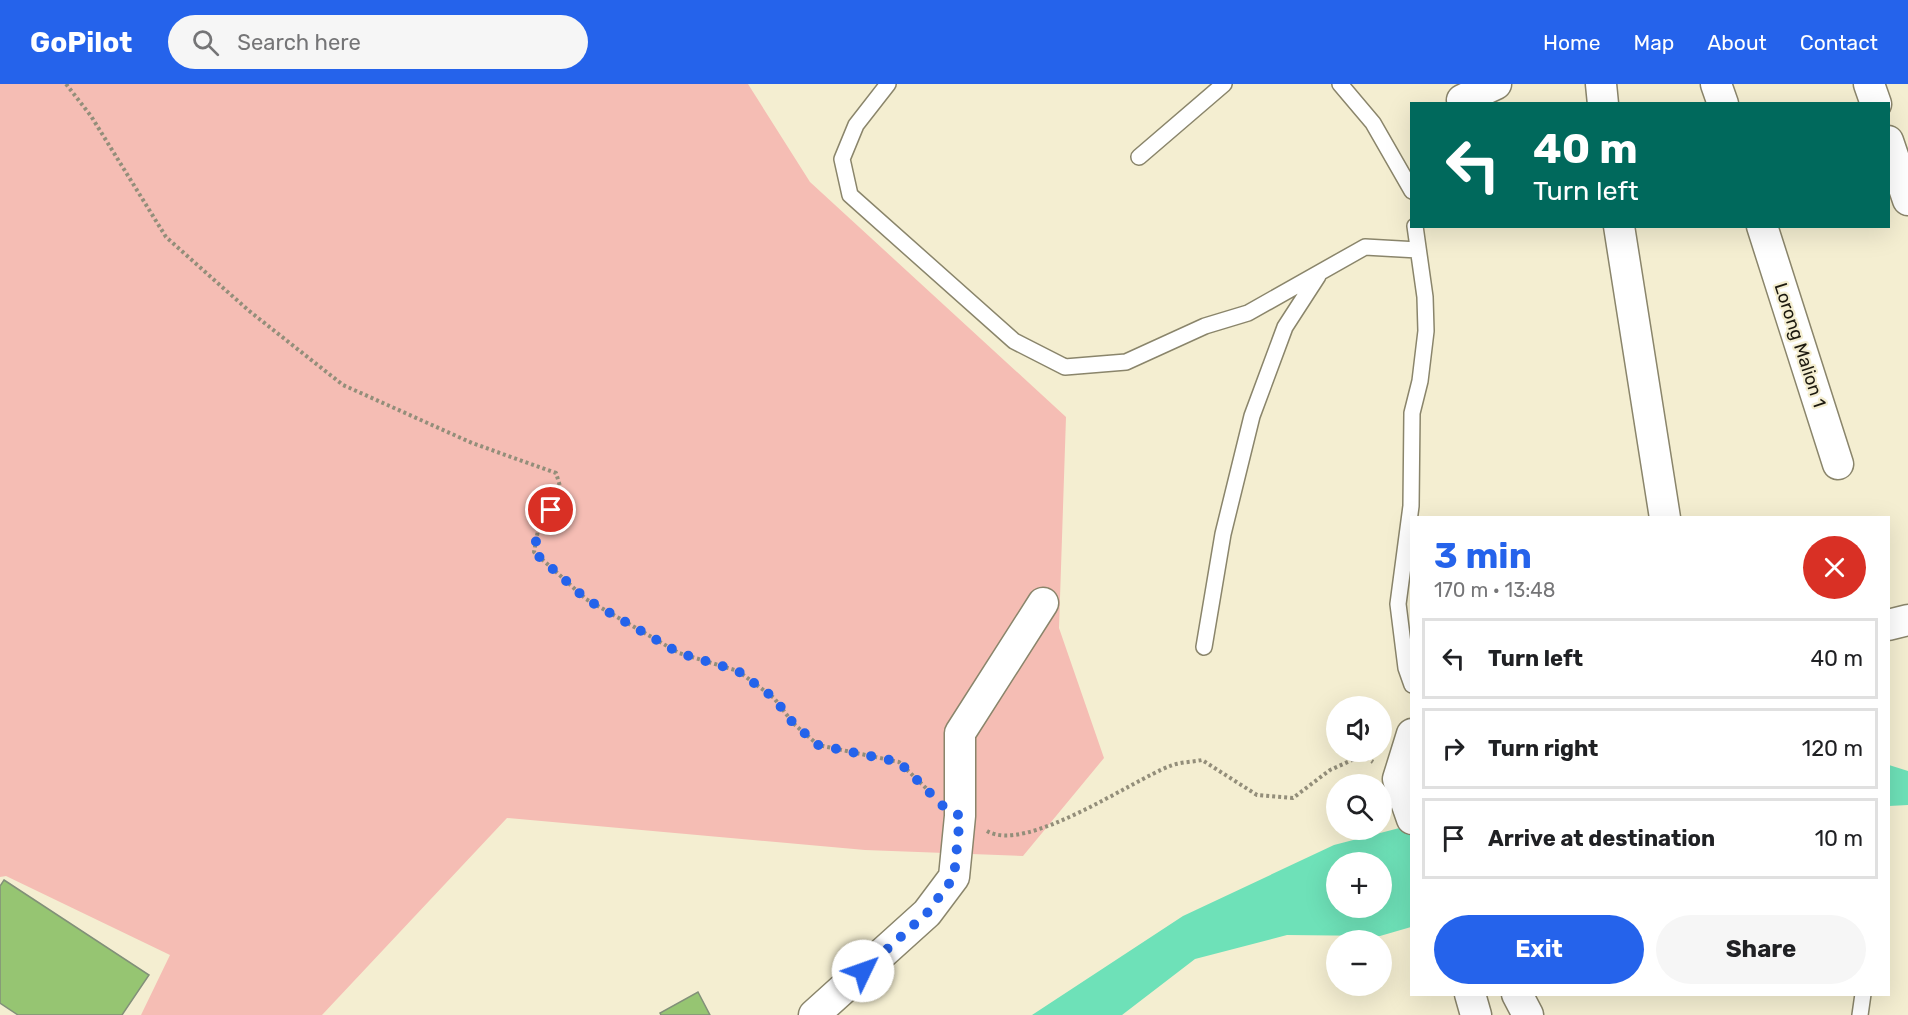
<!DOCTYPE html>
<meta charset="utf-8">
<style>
body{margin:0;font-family:Rubik,sans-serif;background:#f6f6f6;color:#202124;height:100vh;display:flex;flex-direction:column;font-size:22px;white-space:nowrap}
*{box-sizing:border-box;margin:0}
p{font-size:20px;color:#757577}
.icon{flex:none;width:33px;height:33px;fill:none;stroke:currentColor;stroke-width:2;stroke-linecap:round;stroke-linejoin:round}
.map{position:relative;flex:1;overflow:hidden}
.drawer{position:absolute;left:1410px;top:432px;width:480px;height:480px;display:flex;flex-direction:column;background:#fff;border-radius:0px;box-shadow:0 6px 24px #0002}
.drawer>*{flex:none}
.guide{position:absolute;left:1410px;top:18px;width:480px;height:126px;border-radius:0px;box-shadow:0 6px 24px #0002;background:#00695c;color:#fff;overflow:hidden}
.buttons{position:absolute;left:1326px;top:612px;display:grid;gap:12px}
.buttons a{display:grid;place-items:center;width:66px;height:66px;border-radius:50%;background:#fff;box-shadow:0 6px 24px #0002;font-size:30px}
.pin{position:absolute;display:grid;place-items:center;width:51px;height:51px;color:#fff;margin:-26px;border:3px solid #fff;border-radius:50%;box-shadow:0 2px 6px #0007}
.me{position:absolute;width:66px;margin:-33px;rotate:48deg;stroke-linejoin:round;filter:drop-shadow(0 0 4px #0008)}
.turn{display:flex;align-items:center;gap:21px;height:126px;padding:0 24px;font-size:27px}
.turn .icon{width:78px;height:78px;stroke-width:2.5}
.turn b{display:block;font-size:42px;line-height:51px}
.round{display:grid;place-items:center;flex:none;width:63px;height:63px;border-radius:32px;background:#f6f6f6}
.headline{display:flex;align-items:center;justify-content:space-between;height:102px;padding:0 24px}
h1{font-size:36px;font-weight:700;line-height:45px;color:#2563eb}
.primary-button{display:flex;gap:12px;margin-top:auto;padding:12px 24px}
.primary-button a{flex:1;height:69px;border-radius:36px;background:#2563eb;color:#fff;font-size:24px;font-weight:700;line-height:69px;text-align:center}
.primary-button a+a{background:#f6f6f6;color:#202124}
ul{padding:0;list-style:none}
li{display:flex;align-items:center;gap:18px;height:81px;margin:0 12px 9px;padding:0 12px;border:3px solid #e0e0e0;border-radius:0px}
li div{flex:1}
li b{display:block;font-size:22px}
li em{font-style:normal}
header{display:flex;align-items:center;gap:36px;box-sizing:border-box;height:84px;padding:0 30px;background:#2563eb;color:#fff}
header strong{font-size:28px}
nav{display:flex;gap:33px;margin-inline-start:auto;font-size:21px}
.search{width:420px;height:54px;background:#f6f6f6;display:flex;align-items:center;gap:15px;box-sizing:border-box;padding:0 21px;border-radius:33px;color:#757577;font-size:22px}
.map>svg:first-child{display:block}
</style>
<header>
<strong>GoPilot</strong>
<div class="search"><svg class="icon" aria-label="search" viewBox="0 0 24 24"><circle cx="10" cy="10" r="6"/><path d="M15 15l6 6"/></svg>Search here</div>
<nav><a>Home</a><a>Map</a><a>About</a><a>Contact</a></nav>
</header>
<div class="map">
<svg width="1908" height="931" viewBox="0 0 1908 931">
<rect width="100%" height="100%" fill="#f4eed1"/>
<path fill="#f5bdb4" d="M0,0H748L810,98L1066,333L1059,544L1104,674L1023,772L865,766L507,734L322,931H141L170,871L6,792L0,793Z"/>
<path fill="#6ee1b8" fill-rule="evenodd" d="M1889,681L1908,687V721L1889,722Z
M1411,741V843L1380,852L1287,851L1195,875L1122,931H1032L1183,832L1334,761ZM1336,778H1382V824H1336Z"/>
<path fill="#96c572" stroke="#829079" stroke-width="1.5" d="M4,796L149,891L122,931H18L0,919V802Z
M698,908L710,931H661L660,929Z"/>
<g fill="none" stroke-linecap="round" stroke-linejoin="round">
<g stroke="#8a856b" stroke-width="18">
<path id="lane" d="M888,0L856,41L842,75L850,111L1014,257L1065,283L1126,278L1205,242L1248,229L1365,163L1418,166
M1340,0L1373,39L1412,107
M1139,73L1224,0
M1204,563L1223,450L1252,332L1285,243L1318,192
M1412,601L1406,584L1398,520L1411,422L1412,329L1420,297L1426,247L1425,213L1415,142
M1860,931L1863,910"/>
</g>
<g stroke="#8a856b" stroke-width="33">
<path id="street" d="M1601,0L1603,20
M1716,0L1723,20
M1869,0L1876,20
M1462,16L1496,0
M1888,57L1908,116
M1619,142L1665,434
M1762,142L1838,380
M1888,541L1908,536
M1412,650L1398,695L1412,735
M1470,910L1476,931
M1517,910L1528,931
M814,931L927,829L954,793L960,732V649L1043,519"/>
</g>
<path stroke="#938e7a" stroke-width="4" stroke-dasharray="3 3" stroke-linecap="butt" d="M66,0L91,32L166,153L248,226L343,301L472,359L556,389L563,412L539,441L534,468L586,515L679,569L738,587L774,614L793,639L818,661L899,678L930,708
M987,747C1026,770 1131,697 1170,682C1180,678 1192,678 1202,676L1257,711L1293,714L1330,686L1363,671L1373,678"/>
<use href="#lane" stroke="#fff" stroke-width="15"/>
<use href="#street" stroke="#fff" stroke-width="30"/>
</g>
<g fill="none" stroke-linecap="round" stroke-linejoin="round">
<path stroke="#2563eb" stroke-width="10" stroke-dasharray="0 18" d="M551,426L539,441L534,468L586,515L679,569L738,587L774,614L793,639L818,661L899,678L943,722L960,732L954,793L927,829L863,887"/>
</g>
<g text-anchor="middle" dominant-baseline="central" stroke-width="4.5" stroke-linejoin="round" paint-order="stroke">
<g font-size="18" fill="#1c190f" stroke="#f4eed1">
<text transform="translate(1800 261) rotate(72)">Lorong Malion 1</text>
</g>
</g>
</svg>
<div class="buttons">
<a><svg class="icon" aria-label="sound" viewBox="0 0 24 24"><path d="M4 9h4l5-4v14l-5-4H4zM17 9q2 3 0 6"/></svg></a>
<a><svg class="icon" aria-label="search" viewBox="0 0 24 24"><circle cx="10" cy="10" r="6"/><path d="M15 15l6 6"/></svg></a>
<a>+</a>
<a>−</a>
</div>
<div class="pin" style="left:551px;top:426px;background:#d93025"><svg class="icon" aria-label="arrive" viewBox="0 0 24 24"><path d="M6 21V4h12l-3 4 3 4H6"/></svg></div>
<svg class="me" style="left:863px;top:887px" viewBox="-20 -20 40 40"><circle r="19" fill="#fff"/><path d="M0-13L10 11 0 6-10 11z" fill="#2563eb"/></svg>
<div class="guide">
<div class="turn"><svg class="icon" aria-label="left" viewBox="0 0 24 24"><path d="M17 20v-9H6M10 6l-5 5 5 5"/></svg><div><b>40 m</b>Turn left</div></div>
</div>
<section class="drawer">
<div class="headline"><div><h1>3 min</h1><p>170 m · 13:48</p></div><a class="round" style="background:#d93025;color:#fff"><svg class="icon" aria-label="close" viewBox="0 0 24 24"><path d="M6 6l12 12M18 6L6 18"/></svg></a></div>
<ul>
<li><svg class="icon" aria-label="left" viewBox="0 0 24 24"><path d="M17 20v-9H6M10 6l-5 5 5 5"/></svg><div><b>Turn left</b></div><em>40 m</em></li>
<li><svg class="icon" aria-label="right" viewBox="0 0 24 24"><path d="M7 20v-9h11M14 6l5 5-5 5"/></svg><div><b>Turn right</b></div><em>120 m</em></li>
<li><svg class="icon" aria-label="arrive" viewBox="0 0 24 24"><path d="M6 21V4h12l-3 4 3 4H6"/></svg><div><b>Arrive at destination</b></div><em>10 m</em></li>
</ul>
<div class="primary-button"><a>Exit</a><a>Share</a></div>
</section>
</div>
